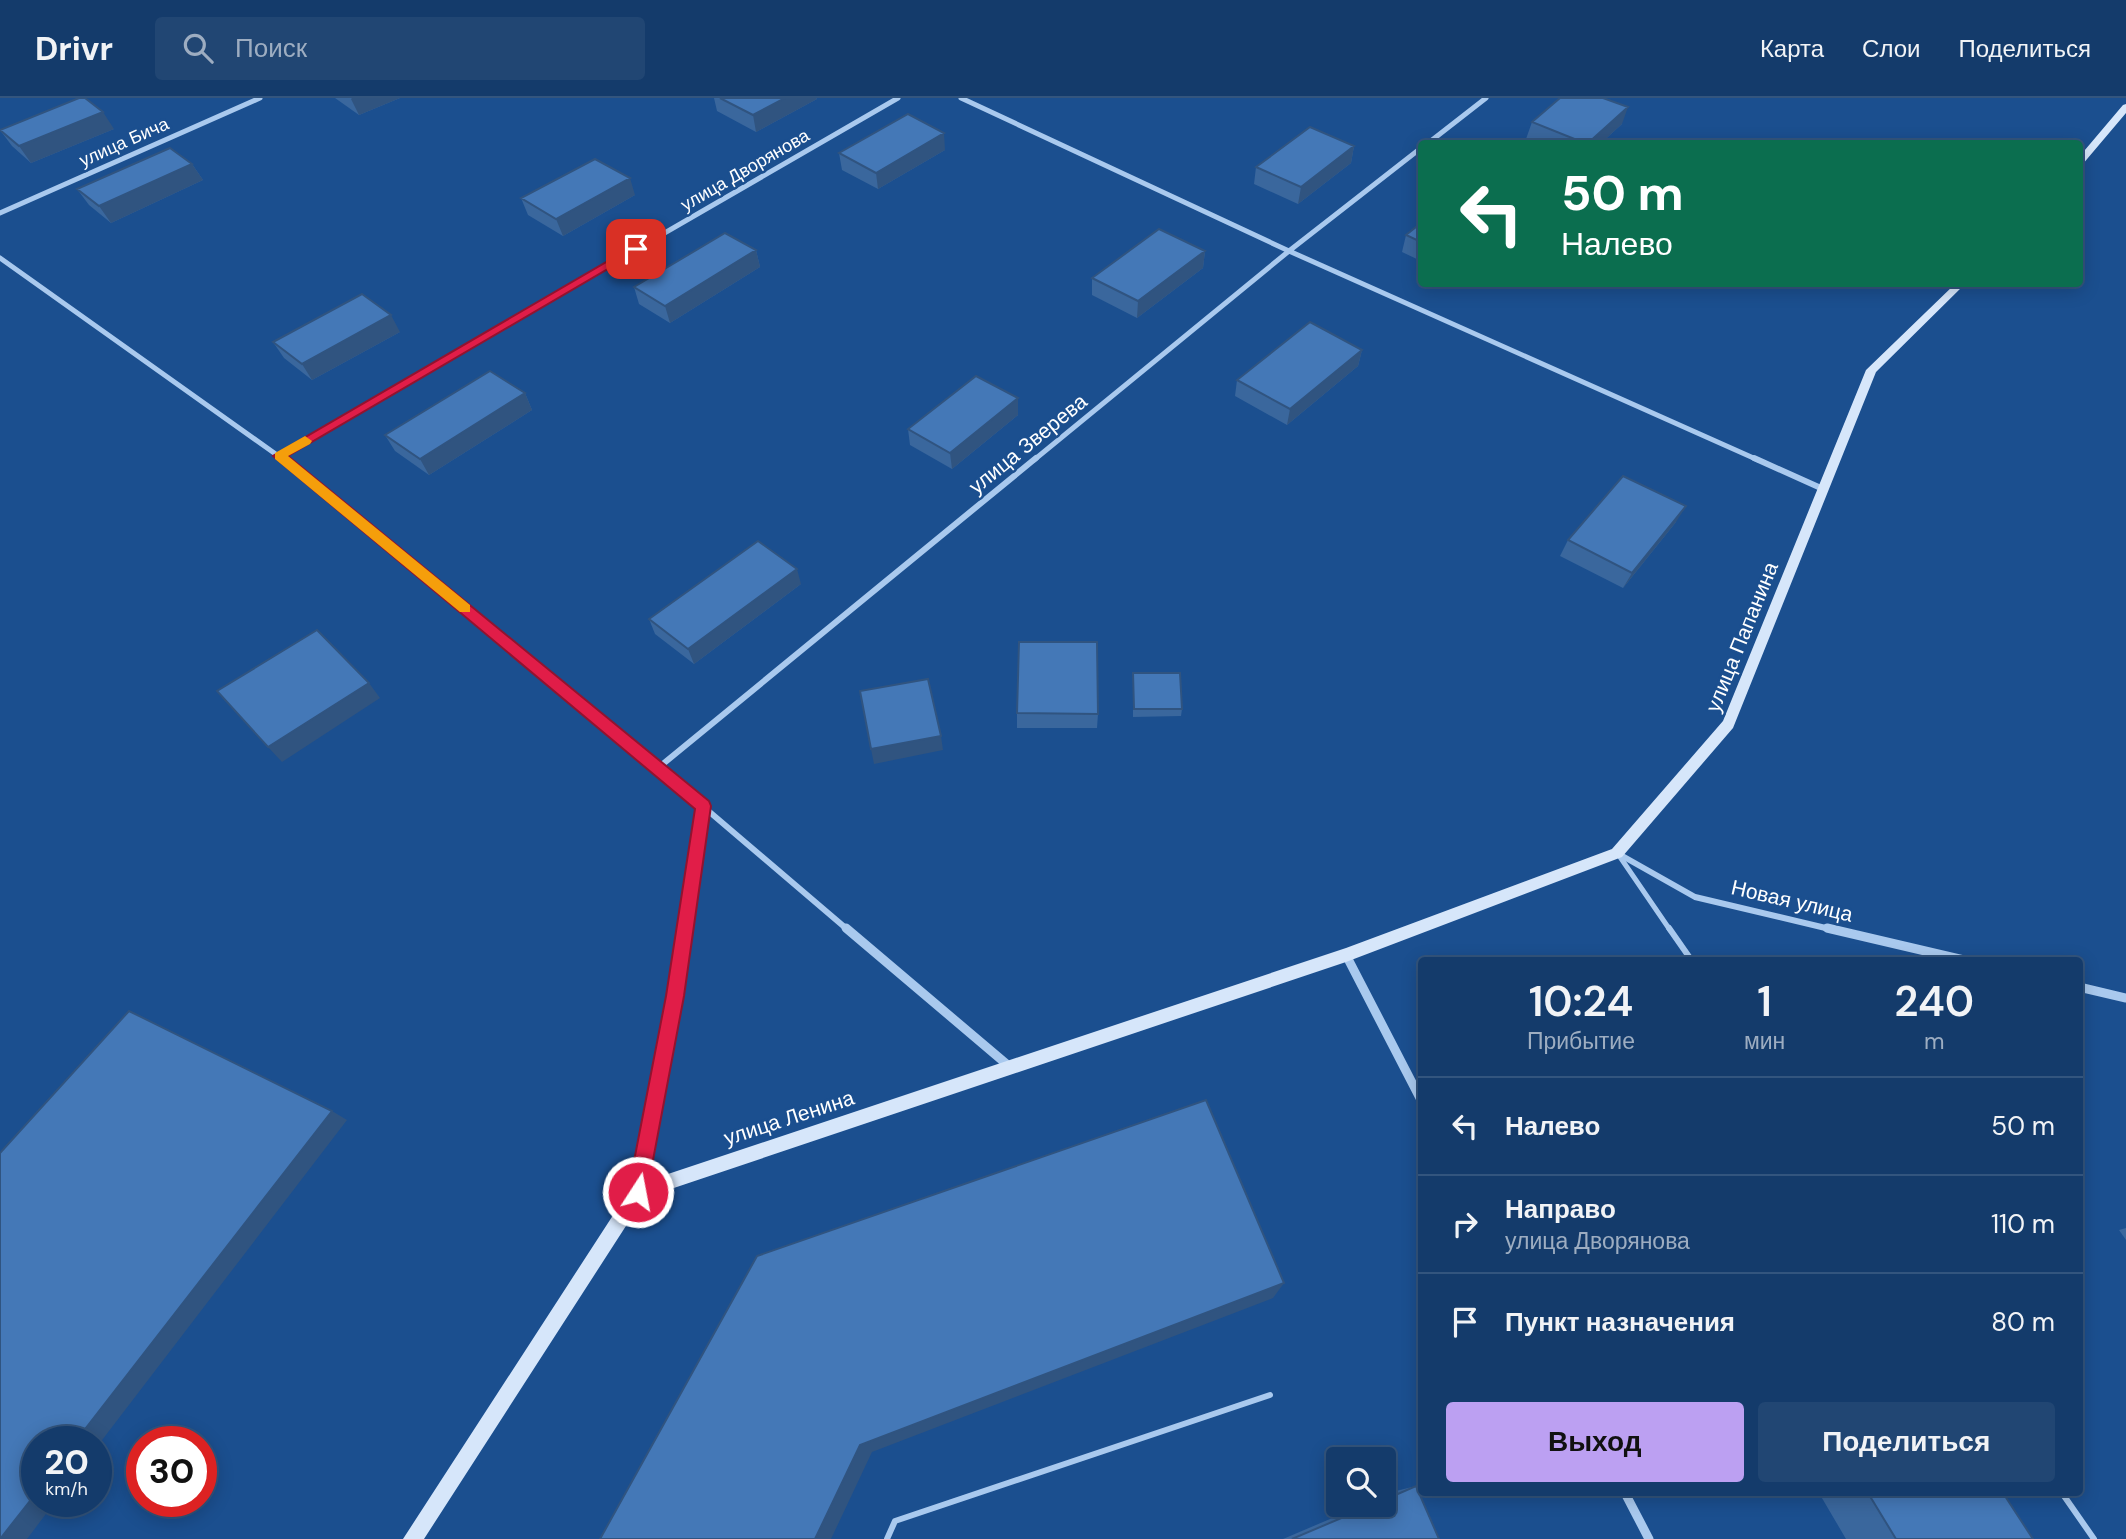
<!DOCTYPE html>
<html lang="ru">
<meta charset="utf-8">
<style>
body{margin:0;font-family:"DM Sans",sans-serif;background:#214673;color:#f1f3f6;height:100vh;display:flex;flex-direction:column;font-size:26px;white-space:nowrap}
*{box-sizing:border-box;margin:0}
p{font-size:23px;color:#9dadc1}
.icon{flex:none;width:38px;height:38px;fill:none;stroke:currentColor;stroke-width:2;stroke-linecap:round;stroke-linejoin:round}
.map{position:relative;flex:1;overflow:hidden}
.panel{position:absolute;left:1418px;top:859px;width:665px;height:539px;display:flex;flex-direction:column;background:#143b6b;border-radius:7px;box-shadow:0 4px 18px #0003,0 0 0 2px #33557e}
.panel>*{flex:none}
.hud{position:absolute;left:1418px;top:42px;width:665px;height:147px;border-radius:7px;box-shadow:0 4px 18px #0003,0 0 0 2px #33557e;background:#0b6e4f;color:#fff;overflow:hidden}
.tools{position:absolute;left:1326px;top:1349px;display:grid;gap:14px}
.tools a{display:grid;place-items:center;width:70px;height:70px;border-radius:7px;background:#143b6b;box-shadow:0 4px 18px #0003,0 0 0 2px #33557e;font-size:35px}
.speed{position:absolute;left:21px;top:1328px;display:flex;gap:14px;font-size:35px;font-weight:700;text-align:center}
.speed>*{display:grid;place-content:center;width:91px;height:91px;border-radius:50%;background:#143b6b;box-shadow:0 4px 18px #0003,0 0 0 2px #33557e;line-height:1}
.speed small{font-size:18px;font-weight:400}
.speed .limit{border:10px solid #d22;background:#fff;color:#111}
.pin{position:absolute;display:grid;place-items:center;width:60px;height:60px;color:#fff;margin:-30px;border-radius:14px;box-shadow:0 4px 10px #0006}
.me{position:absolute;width:77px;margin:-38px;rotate:11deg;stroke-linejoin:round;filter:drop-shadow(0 0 5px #0008)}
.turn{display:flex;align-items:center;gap:24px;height:147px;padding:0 28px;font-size:32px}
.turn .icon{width:91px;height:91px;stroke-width:2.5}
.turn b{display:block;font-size:49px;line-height:60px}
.eta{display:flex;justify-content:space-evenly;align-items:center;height:119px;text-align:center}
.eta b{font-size:42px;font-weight:600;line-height:49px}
.action{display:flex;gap:14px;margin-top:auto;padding:14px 28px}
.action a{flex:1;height:80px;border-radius:7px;background:#bca0f2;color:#111;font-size:28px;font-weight:600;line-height:80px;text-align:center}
.action a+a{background:#214673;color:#f1f3f6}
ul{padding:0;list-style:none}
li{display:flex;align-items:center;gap:21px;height:98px;padding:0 28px;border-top:2px solid #33557e}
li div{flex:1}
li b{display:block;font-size:26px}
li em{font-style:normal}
header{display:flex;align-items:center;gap:42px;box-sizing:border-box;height:98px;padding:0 35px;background:#143b6b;border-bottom:2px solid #33557e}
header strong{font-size:33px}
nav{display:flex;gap:38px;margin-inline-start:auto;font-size:24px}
.search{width:490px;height:63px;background:#214673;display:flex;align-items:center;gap:18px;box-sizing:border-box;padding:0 24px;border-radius:7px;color:#9dadc1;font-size:26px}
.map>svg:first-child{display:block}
</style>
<header>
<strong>Drivr</strong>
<div class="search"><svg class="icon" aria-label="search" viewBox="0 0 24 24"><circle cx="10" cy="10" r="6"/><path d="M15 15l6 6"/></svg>Поиск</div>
<nav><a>Карта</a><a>Слои</a><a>Поделиться</a></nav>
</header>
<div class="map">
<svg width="2126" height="1441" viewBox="0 0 2126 1441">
<rect width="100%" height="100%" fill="#1b4f8f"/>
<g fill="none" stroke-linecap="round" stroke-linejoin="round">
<path stroke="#a9c9ee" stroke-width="5" d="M1618,756L1670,832"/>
<path stroke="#a9c9ee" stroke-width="6" d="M1669,830L1692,863
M2062,1395L2094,1441
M887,1441L895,1423L1270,1297"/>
<path stroke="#a9c9ee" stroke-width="5" d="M961,0L1289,153L1758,362
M1427,46L1486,0
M0,115L260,0
M0,160L284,362
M279,358L898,0
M1034,362L1289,153L1421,50"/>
<path stroke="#a9c9ee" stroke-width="6" d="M282,360L658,670L848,832
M1754,360L1823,391
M658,670L1036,360
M1617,755L1695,799L1834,832
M685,832L703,708"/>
<path stroke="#a9c9ee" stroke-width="9" d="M846,830L1010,969
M1827,830L1968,863
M1346,857L1421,1002
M2079,889L2126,900
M638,1094L685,830
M1625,1395L1649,1441"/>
<path fill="#d6e6fa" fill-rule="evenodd" d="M2126,6V15L2082,67L2079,68V59L2123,7Z
M1955,186H1965L1876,274L1733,630L1622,759L1346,864L644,1100L424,1441H403L632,1088L1346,850L1612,751L1723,623L1866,272Z"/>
</g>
<path fill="#3a679d" d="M335,0H400L359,17Z
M714,0H816L817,1L756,34L717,13Z
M1532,24L1622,26L1600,46H1538L1526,41Z
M114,31L31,65L12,48L0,32Z
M1354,48L1351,65L1298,106L1254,86L1256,69Z
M945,52L878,91L842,72L839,55Z
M192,66L203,82L111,125L89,107L77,91Z
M635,97L563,138L528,117L521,100Z
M1421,125V163L1402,154L1406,137Z
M756,152L760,169L670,225L639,206L634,189Z
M1205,153L1203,170L1137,220L1092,197V180Z
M400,234L312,282L284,260L273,244Z
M1362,252L1358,268L1287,327L1235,298L1237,282Z
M525,295L532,312L429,377L395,353L385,337Z
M1018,300V317L952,371L910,347L908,331Z
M1676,424L1623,490L1560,458L1568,442Z
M801,486L694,566L655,536L649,521Z
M1133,575L1182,611L1181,618L1133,619Z
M1017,615L1098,616L1097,630H1017Z
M2126,1130V1142L2119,1132Z
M1416,1388L1439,1441H1283L1363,1407H1384V1398L1396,1393Z
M1819,1395H2003L2033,1441H1846Z"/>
<path fill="#305480" d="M352,0H400L359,17L351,1Z
M785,0H816L817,1L756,34L753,17Z
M1628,9L1622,26L1600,46H1587Z
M103,14L114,31L31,65L19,48Z
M944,35L945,52L878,91L876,75Z
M1354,48L1351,65L1298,106L1301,89Z
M192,66L203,82L111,125L99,108Z
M630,80L635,97L563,138L556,121Z
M756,152L760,169L670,225L665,208Z
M1205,153L1203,170L1137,220L1138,203Z
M391,217L400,234L312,282L302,266Z
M1362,252L1358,268L1287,327L1290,311Z
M525,295L532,312L429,377L420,361Z
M1018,300V317L952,371L950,355Z
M1686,408L1676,424L1623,490L1632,475Z
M797,471L801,486L694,566L688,551Z
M369,585L380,600L282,664L268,649Z
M941,638L943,652L874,666L871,651Z
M332,1013L347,1022L96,1350V1344H75Z
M1284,1185L1273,1200L872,1354L831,1441H815L860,1347Z
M37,1394V1404H55L27,1441H0Z"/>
<path fill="#4478b7" stroke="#305480" stroke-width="2" d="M79,0H85L103,14L19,48L0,32Z
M720,0H785L753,17Z
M1560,0H1603L1628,9L1587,46L1532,24Z
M908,16L944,35L876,75L839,55Z
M1310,29L1354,48L1301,89L1256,69Z
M170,50L192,66L99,108L77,91Z
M595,61L630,80L556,121L521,100Z
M1421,125V144L1406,137Z
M1159,131L1205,153L1138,203L1092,180Z
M725,135L756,152L665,208L634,189Z
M362,196L391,217L302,266L273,244Z
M1310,224L1362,252L1290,311L1237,282Z
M490,273L525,295L420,361L385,337Z
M976,278L1018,300L950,355L908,331Z
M1623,378L1686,408L1632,475L1568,442Z
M758,443L797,471L688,551L649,521Z
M317,532L369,585L268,649L217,593Z
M1019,544H1097L1098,616L1017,615Z
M1133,575H1180L1182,611H1134Z
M928,581L941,638L871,651L860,593Z
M129,913L332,1013L75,1344H37V1394L0,1441V1055Z
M1206,1002L1284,1185L860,1347L815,1441H600L757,1158Z
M1416,1388L1439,1441H1292L1372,1407H1384V1402Z
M1868,1395H2003L2033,1441H1896Z"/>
<path fill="#e11d48" stroke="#92132f" stroke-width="2" d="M632,149L642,151L288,358L709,703L711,708L684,898L647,1094L644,1101L638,1103L631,1101L628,1094L666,898L695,711L273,358Z"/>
<path fill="#f59e0b" d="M305,338L312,343L310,346L288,358L470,507V514H460L275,361V355Z"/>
<g text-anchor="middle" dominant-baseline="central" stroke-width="5" stroke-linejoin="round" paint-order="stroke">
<g font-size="18" fill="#fff" stroke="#1b4f8f">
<text transform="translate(124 44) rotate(-24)">улица Бича</text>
<text transform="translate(745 72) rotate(-30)">улица Дворянова</text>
</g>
<g font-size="21" fill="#fff" stroke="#1b4f8f">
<text transform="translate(1028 346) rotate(-39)">улица Зверева</text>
<text transform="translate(1742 539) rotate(-68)">улица Папанина</text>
<text transform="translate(1792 803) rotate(13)">Новая улица</text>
<text transform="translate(789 1020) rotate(-18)">улица Ленина</text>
</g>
</g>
</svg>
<div class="tools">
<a><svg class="icon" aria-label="search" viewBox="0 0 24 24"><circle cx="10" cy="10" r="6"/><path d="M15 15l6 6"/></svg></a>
</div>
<div class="speed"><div>20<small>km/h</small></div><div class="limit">30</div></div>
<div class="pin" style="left:636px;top:151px;background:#d93025"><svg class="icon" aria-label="arrive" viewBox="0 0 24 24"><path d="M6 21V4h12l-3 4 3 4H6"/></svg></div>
<svg class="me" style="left:638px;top:1094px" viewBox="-20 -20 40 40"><circle r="17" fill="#e11d48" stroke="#fff" stroke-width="3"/><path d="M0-11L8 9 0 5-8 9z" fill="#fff"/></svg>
<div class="hud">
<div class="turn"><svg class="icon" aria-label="left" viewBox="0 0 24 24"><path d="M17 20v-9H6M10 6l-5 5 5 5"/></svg><div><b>50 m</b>Налево</div></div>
</div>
<section class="panel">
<div class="eta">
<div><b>10:24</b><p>Прибытие</p></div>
<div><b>1</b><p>мин</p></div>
<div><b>240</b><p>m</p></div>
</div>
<ul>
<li><svg class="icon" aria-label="left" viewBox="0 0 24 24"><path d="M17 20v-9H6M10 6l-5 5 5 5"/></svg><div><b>Налево</b></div><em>50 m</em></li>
<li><svg class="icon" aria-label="right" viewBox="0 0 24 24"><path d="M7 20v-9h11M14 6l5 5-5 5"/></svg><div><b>Направо</b><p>улица Дворянова</p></div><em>110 m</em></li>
<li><svg class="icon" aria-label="arrive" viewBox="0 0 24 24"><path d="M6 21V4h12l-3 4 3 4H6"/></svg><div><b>Пункт назначения</b></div><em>80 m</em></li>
</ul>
<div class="action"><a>Выход</a><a>Поделиться</a></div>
</section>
</div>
